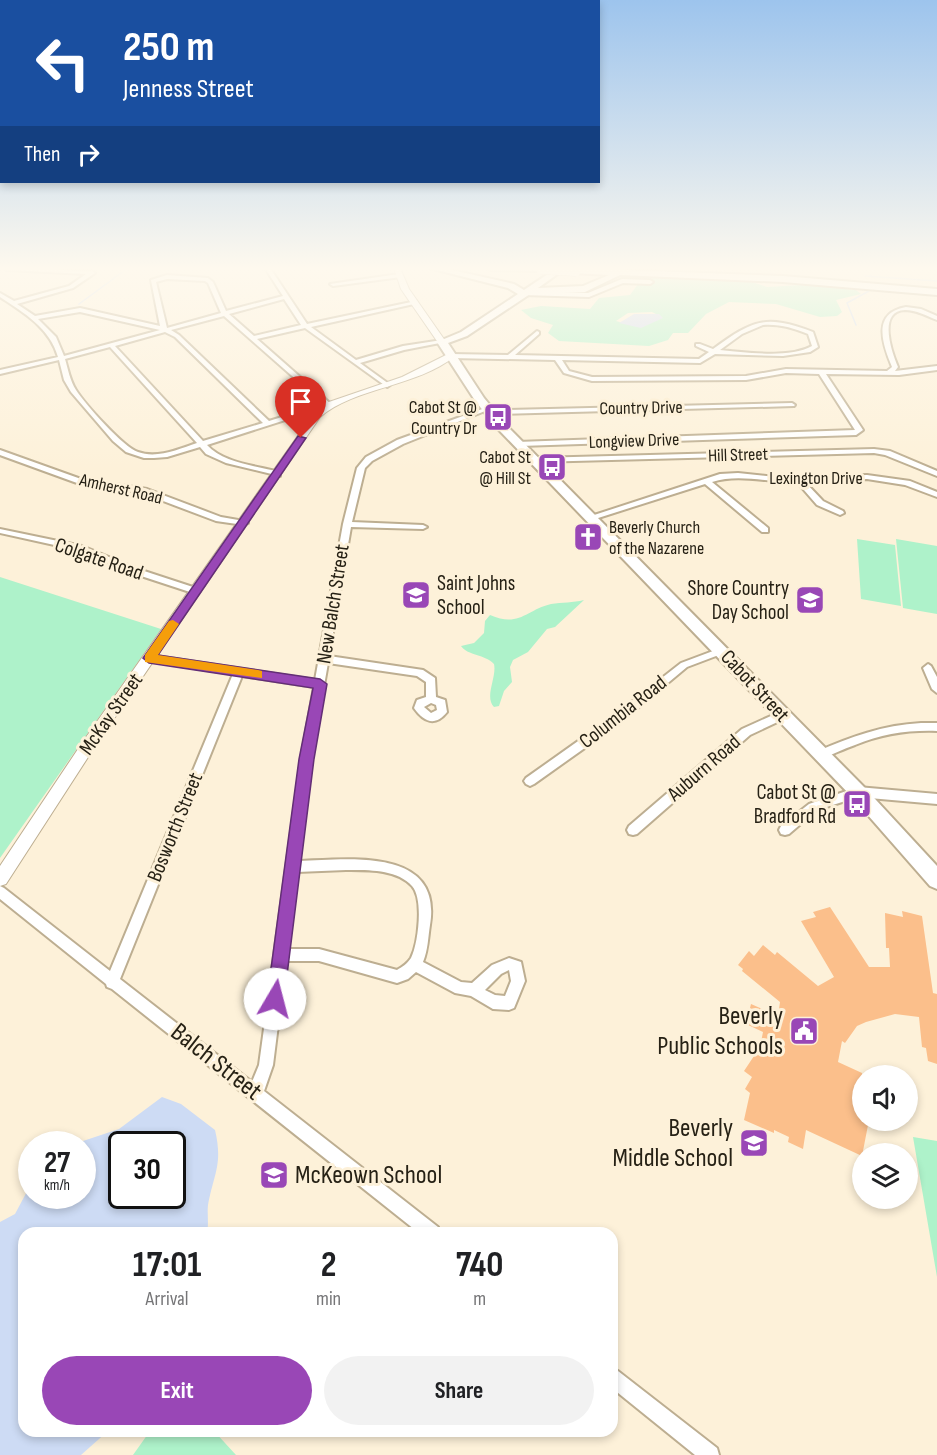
<!DOCTYPE html>
<style>
body{margin:0;font-family:"Sofia Sans Condensed",sans-serif;background:#f2f2f2;color:#202124;height:100vh;display:flex;flex-direction:column;font-size:22px;white-space:nowrap}
*{box-sizing:border-box;margin:0}
p{font-size:20px;color:#757577}
.icon{flex:none;width:33px;height:33px;fill:none;stroke:currentColor;stroke-width:2;stroke-linecap:round;stroke-linejoin:round}
.map{position:relative;flex:1;overflow:hidden}
.panel{position:absolute;left:18px;top:1227px;width:600px;height:210px;display:flex;flex-direction:column;background:#fff;border-radius:18px;box-shadow:0 3px 9px #0003}
.panel>*{flex:none}
.top-card{position:absolute;left:0px;top:0px;width:600px;height:183px;box-shadow:0 3px 9px #0003;background:#1a4fa0;color:#fff;overflow:hidden}
.controls{position:absolute;left:852px;top:1065px;display:grid;gap:12px}
.controls a{display:grid;place-items:center;width:66px;height:66px;border-radius:50%;background:#fff;box-shadow:0 3px 9px #0003;font-size:30px}
.speed{position:absolute;left:18px;top:1131px;display:flex;gap:12px;font-size:30px;font-weight:700;text-align:center}
.speed>*{display:grid;place-content:center;width:78px;height:78px;border-radius:50%;background:#fff;box-shadow:0 3px 9px #0003;line-height:1}
.speed small{font-size:15px;font-weight:400}
.speed .limit{border:3px solid #111;border-radius:9px;background:#fff;color:#111}
.pin{position:absolute;display:grid;place-items:center;width:51px;height:51px;color:#fff;margin:-62px -26px;border-radius:50% 50% 50% 0;rotate:-45deg;box-shadow:0 0 6px #0007}
.pin .icon{rotate:45deg}
.me{position:absolute;width:66px;margin:-33px;rotate:8deg;stroke-linejoin:round;filter:drop-shadow(0 0 4px #0008)}
.turn{display:flex;align-items:center;gap:21px;height:126px;padding:0 24px;font-size:27px}
.turn .icon{width:78px;height:78px;stroke-width:2.5}
.turn b{display:block;font-size:42px;line-height:51px}
.then{display:flex;align-items:center;height:57px;padding:0 24px;background:#0003;gap:12px;font-size:22px}
.eta{display:flex;justify-content:space-evenly;align-items:center;height:102px;text-align:center}
.eta b{font-size:36px;font-weight:700;line-height:42px}
.cta{display:flex;gap:12px;margin-top:auto;padding:12px 24px}
.cta a{flex:1;height:69px;border-radius:36px;background:#9947b6;color:#fff;font-size:24px;font-weight:700;line-height:69px;text-align:center}
.cta a+a{background:#f2f2f2;color:#202124}
.map>svg:first-child{display:block}
</style>
<div class="map">
<svg width="937" height="1455" viewBox="0 0 937 1455">
<rect width="100%" height="100%" fill="#fdf1d9"/>
<path fill="#aef2ca" fill-rule="evenodd" d="M651,277L746,280L767,287L801,285L856,290L861,294L836,300L842,312L837,316L820,317L776,304L729,302L706,314L688,333H673L668,340L649,346L559,341L548,333L553,325L531,318L521,310L541,306L590,309L599,298L630,295L641,280ZM652,312L660,316L635,326L616,321L628,313Z
M857,539L895,545L901,606L861,599Z
M896,539L937,546V614L903,608Z
M0,577L161,629L0,858Z
M584,600L555,627L547,629L528,652L513,660L510,667L512,682L504,691L499,706L494,707C484,697 497,677 494,664C485,654 468,656 461,646L474,643L484,633L485,621L490,615C519,628 526,610 551,604C562,602 573,603 584,600Z
M913,1137L937,1141V1277Z
M150,1431H214L236,1455H133Z"/>
<path fill="#cddbf4" fill-rule="evenodd" d="M634,314H659L663,318L641,328L619,323Z
M162,1097L181,1104L215,1130C223,1164 214,1173 208,1205C207,1214 209,1223 207,1233H24V1431H108L81,1455H0V1222L15,1214L31,1184L32,1196H82V1144H74L119,1129ZM122,1144H172V1196H122Z"/>
<g fill="none" stroke-linecap="round" stroke-linejoin="round">
<path stroke="#cddbf4" stroke-width="1.5" d="M865,276L937,281
M79,304L128,268
M856,325L847,303L869,291"/>
</g>
<path fill="#fbbf8b" d="M830,907L869,967H890L889,948H886L885,913L903,917L902,911L922,916L933,993L937,994V1064L928,1061L926,1048L922,1047L919,1017L895,1014L866,1022L857,1026L845,1043L842,1041L838,1062L862,1073V1120H869L862,1156L806,1130L803,1149L788,1142L789,1137L774,1130V1133L744,1120L750,1093L745,1089L752,1077L744,1071L760,1047L763,1032L746,1024L751,1004L778,1016L780,1002L742,971L743,969L738,965L749,951L754,956L763,945L775,955L777,952L818,986L834,977L801,921L816,917L813,912Z"/>
<g fill="none" stroke-linecap="round" stroke-linejoin="round">
<g stroke="#bdae91" stroke-width="4">
<path id="minor" d="M5,268L92,271L95,273L73,288L17,304L35,316L80,308L160,326L151,280L167,275L208,278L213,282L226,311L283,296L265,268H270L307,324L416,301V303L414,304L311,327L356,360L403,346L442,340L445,342L404,350L360,363L389,384L390,385L387,387L305,328L257,339L332,405L207,445C223,463 257,466 280,472V476L226,463L206,454L200,447L167,457L154,458H144L126,452L113,441L71,392L64,380L59,360L0,374V370L58,357C50,328 24,313 0,297V293L14,301L69,286L86,274L7,270ZM167,279L205,281L208,283L221,313L167,328L156,282ZM284,299L301,325L254,336L229,314ZM80,312L160,330L64,356L56,337L38,319ZM224,316L324,404L269,421L179,335L171,330ZM165,332L175,337L263,423L203,441L115,346ZM110,347L197,443C179,449 157,459 138,452C124,448 85,404 76,390C70,381 68,369 65,359Z
M399,274L401,277L333,286L330,284Z
M622,279L650,280L653,282L650,284L623,283L589,297L523,295L520,293L523,291L588,293Z
M906,307L921,309L937,316V320C927,316 916,310 905,310C877,311 892,353 898,367L895,371L937,366V370L899,375L826,374L863,430L856,435L520,446L516,444L517,442L855,430L819,374L786,373L746,380L592,381L564,373L555,360L451,358L448,356L451,354L508,355L537,331L539,332V334L515,355L699,359L709,352L696,346V344H700L713,349C753,320 765,314 813,332L818,347L810,352L783,356L715,354L700,363L562,360L569,371L592,377L746,376L786,369L887,371L892,367C882,343 872,313 906,307ZM763,325C780,324 793,328 808,334L812,346C789,359 745,352 720,350L742,334Z
M792,403L795,405L794,406L503,414L491,416L488,414L503,410Z
M485,408L490,409L403,444L372,461L365,468L352,522L423,525L427,527L423,529L351,527L329,656L423,670L435,678L436,697L445,700L447,712C435,727 424,722 414,708L417,700L426,697V682L417,676L328,663L311,759L299,861C349,859 443,847 430,925C428,938 428,950 423,962L461,982L472,983L492,965L509,958L521,962L525,981L514,1008L509,1010L493,1009L471,996L455,993L416,972L408,979L397,983L319,961H286L273,1065L264,1091L438,1227L440,1233H419L112,989L107,987L106,984L0,899V886L4,888L110,971L233,674L149,661L146,660L144,658L146,656L149,655L315,680L343,524L357,468L366,457L397,440ZM242,676L314,687L301,759L259,1065L252,1082L120,979ZM431,703L436,705L437,710L431,713L424,707ZM346,870C367,870 397,869 412,886C424,899 418,944 411,958C407,964 402,967 397,970L319,949H288L297,872ZM509,970L511,981L505,996L495,995L485,990L501,974Z
M874,449L890,451L937,471V476L885,455L874,453L535,462L531,460L535,458Z
M0,450L81,479L147,489L221,517L244,521L248,523L244,525L216,521L142,493L77,483L0,455Z
M738,473L784,478L867,475L910,481L937,492V497L905,485L867,479L805,482L823,501L843,511L844,513L840,515L817,505L797,482C768,483 740,473 712,482L768,528V532H762L705,484L595,519H589L588,517L720,474Z
M0,529L82,546L138,569L199,589L200,591L196,594L132,573L77,550L0,533Z
M721,648L724,649L726,651L724,653L687,667L620,723L534,784L530,786L526,784L524,781L526,778L612,717L681,663Z
M928,664L931,666L937,677V693L932,689L923,668Z
M782,711L787,715L786,718L750,735L637,834L633,835L629,834L627,830L629,826L742,729Z
M921,723H937V731C908,730 882,734 855,745C843,749 832,755 820,759L816,758L815,755L816,752C850,737 883,725 921,723Z
M858,787L937,794V804L858,797L817,810L789,834L785,835L781,834L779,830L781,826L809,804Z
M612,1368L618,1371L717,1448L719,1455H695L612,1388Z"/>
</g>
<g stroke="#bdae91" stroke-width="2">
<path id="major" d="M394,268H400L409,289L446,342L445,344H439L401,289Z
M448,354L455,356C417,387 355,387 320,417L92,751L6,884L0,886V866L82,743L314,413L326,403L402,377Z"/>
</g>
<g stroke="#bdae91" stroke-width="4">
<path id="highway" d="M429,268H443L514,284L524,290L557,268H566L538,288L583,286L609,275L573,273L576,268L783,276L937,289V295L783,282L620,275L585,292L530,294L467,336L448,343L484,398L507,426L864,787L937,866V889L930,886L852,797L499,430L476,402L437,342L461,332L518,294L508,288Z
M487,268H544L545,269L541,271L491,270Z"/>
</g>
<use href="#minor" fill="#fff" fill-rule="evenodd"/>
<use href="#major" fill="#fff" fill-rule="evenodd"/>
<use href="#highway" fill="#fff" fill-rule="evenodd"/>
<g stroke="#bdae91" stroke-width="11" stroke-linecap="butt">
<path id="highway-bridge" d="M541,269L576,271"/>
</g>
<use href="#highway-bridge" stroke="#fff" stroke-width="10"/>
</g>
<linearGradient id="sky" x2="0" y2="1"><stop stop-color="#9dc4ed"/><stop offset="0.57" stop-color="#fef9ee"/><stop offset="1" stop-color="#fef9ee" stop-opacity="0"/></linearGradient>
<rect width="937" height="471" fill="url(#sky)"/>
<path fill="#9947b6" stroke="#632e76" stroke-width="1.5" d="M298,436L306,438L158,655L320,679L327,684L314,759L284,999L282,1006L275,1008L269,1006L267,999L299,759L313,688L149,663L143,658Z"/>
<path fill="#f59e0b" d="M173,620L179,624L158,655L258,670L262,671V678L145,662V655L169,621Z"/>
<defs>
<g id="bus-square" transform="scale(1.5)"><rect x="-9" y="-9" width="18" height="18" rx="4" fill="#9947b6" stroke="#fdf1d9"/><path d="M-5-6H5V4H4V6H2V4H-2V6H-4V4H-5ZM-3.5-4V0h7V-4ZM-3.5 1.2v1.5H-2V1.2ZM2 1.2v1.5H3.5V1.2Z" fill="#fff"/></g>
<g id="church-square" transform="scale(1.5)"><rect x="-9" y="-9" width="18" height="18" rx="4" fill="#9947b6" stroke="#fdf1d9"/><path d="M-1.2-6h2.4v3.5h3.3v2.4h-3.3V6h-2.4V-.1h-3.3v-2.4h3.3Z" fill="#fff"/></g>
<g id="school-square" transform="scale(1.5)"><rect x="-9" y="-9" width="18" height="18" rx="4" fill="#9947b6" stroke="#fdf1d9"/><path d="M0-5L7-2L0 1L-7-2ZM-4 1L0 2.5L4 1V4Q0 6-4 4Z" fill="#fff"/></g>
<g id="civic-square" transform="scale(1.5)"><rect x="-9" y="-9" width="18" height="18" rx="4" fill="#9947b6" stroke="#fdf1d9"/><path d="M-.6-6.5H3V-4.5H.6V-3L4-1V1h2V6H-6V1h2V-1L-.6-3ZM-1.2 2.5V6h2.4V2.5Z" fill="#fff"/></g>
</defs>
<g fill-rule="evenodd">
<use href="#bus-square" x="498" y="417"/>
<use href="#bus-square" x="552" y="467"/>
<use href="#church-square" x="588" y="537"/>
<use href="#school-square" x="416" y="595"/>
<use href="#school-square" x="810" y="600"/>
<use href="#bus-square" x="857" y="804"/>
<use href="#civic-square" x="804" y="1031"/>
<use href="#school-square" x="754" y="1143"/>
<use href="#school-square" x="274" y="1175"/>
</g>
<g text-anchor="middle" dominant-baseline="central" stroke-width="6" stroke-linejoin="round" paint-order="stroke">
<g font-size="18" fill="#262115" stroke="#fdf1d9" text-anchor="end">
<text x="477" y="407">Cabot St @<tspan x="477" dy="21">Country Dr</tspan></text>
<text x="531" y="457">Cabot St<tspan x="531" dy="21">@ Hill St</tspan></text>
<text x="609" y="527" text-anchor="start">Beverly Church<tspan x="609" dy="21">of the Nazarene</tspan></text>
</g>
<g font-size="18" fill="#262115" stroke="#fdf1d9">
<text transform="translate(641 408) rotate(-1)">Country Drive</text>
<text transform="translate(634 441) rotate(-2)">Longview Drive</text>
<text transform="translate(738 455) rotate(-2)">Hill Street</text>
<text x="816" y="478">Lexington Drive</text>
<text transform="translate(121 489) rotate(13)">Amherst Road</text>
</g>
<g font-size="21" fill="#262115" stroke="#fdf1d9">
<text transform="translate(99 559) rotate(19)">Colgate Road</text>
<text transform="translate(333 604) rotate(-81)">New Balch Street</text>
<text transform="translate(755 686) rotate(47)">Cabot Street</text>
<text transform="translate(623 712) rotate(-38)">Columbia Road</text>
<text transform="translate(111 714) rotate(-55)">McKay Street</text>
<text transform="translate(704 768) rotate(-41)">Auburn Road</text>
<text transform="translate(175 827) rotate(-68)">Bosworth Street</text>
</g>
<g font-size="21" fill="#262115" stroke="#fdf1d9" text-anchor="end">
<text x="437" y="583" text-anchor="start">Saint Johns<tspan x="437" dy="24">School</tspan></text>
<text x="789" y="588">Shore Country<tspan x="789" dy="24">Day School</tspan></text>
<text x="836" y="792">Cabot St @<tspan x="836" dy="24">Bradford Rd</tspan></text>
</g>
<g font-size="26" fill="#262115" stroke="#fdf1d9" text-anchor="end">
<text x="783" y="1016">Beverly<tspan x="783" dy="30">Public Schools</tspan></text>
<text x="733" y="1128">Beverly<tspan x="733" dy="30">Middle School</tspan></text>
<text x="295" y="1175" text-anchor="start">McKeown School</text>
</g>
<g font-size="26" fill="#262115" stroke="#fdf1d9">
<text transform="translate(216 1062) rotate(38)">Balch Street</text>
</g>
</g>
</svg>
<div class="controls">
<a><svg class="icon" aria-label="sound" viewBox="0 0 24 24"><path d="M4 9h4l5-4v14l-5-4H4zM17 9q2 3 0 6"/></svg></a>
<a><svg class="icon" aria-label="layers" viewBox="0 0 24 24"><path d="M12 4l9 5-9 5-9-5zM3 14l9 5 9-5"/></svg></a>
</div>
<div class="speed"><div>27<small>km/h</small></div><div class="limit">30</div></div>
<div class="pin" style="left:301px;top:438px;background:#d93025"><svg class="icon" aria-label="arrive" viewBox="0 0 24 24"><path d="M6 21V4h12l-3 4 3 4H6"/></svg></div>
<svg class="me" style="left:275px;top:999px" viewBox="-20 -20 40 40"><circle r="19" fill="#fff"/><path d="M0-13L10 11 0 6-10 11z" fill="#9947b6"/></svg>
<div class="top-card">
<div class="turn"><svg class="icon" aria-label="left" viewBox="0 0 24 24"><path d="M17 20v-9H6M10 6l-5 5 5 5"/></svg><div><b>250 m</b>Jenness Street</div></div>
<div class="then">Then<svg class="icon" aria-label="right" viewBox="0 0 24 24"><path d="M7 20v-9h11M14 6l5 5-5 5"/></svg></div>
</div>
<section class="panel">
<div class="eta">
<div><b>17:01</b><p>Arrival</p></div>
<div><b>2</b><p>min</p></div>
<div><b>740</b><p>m</p></div>
</div>
<div class="cta"><a>Exit</a><a>Share</a></div>
</section>
</div>
